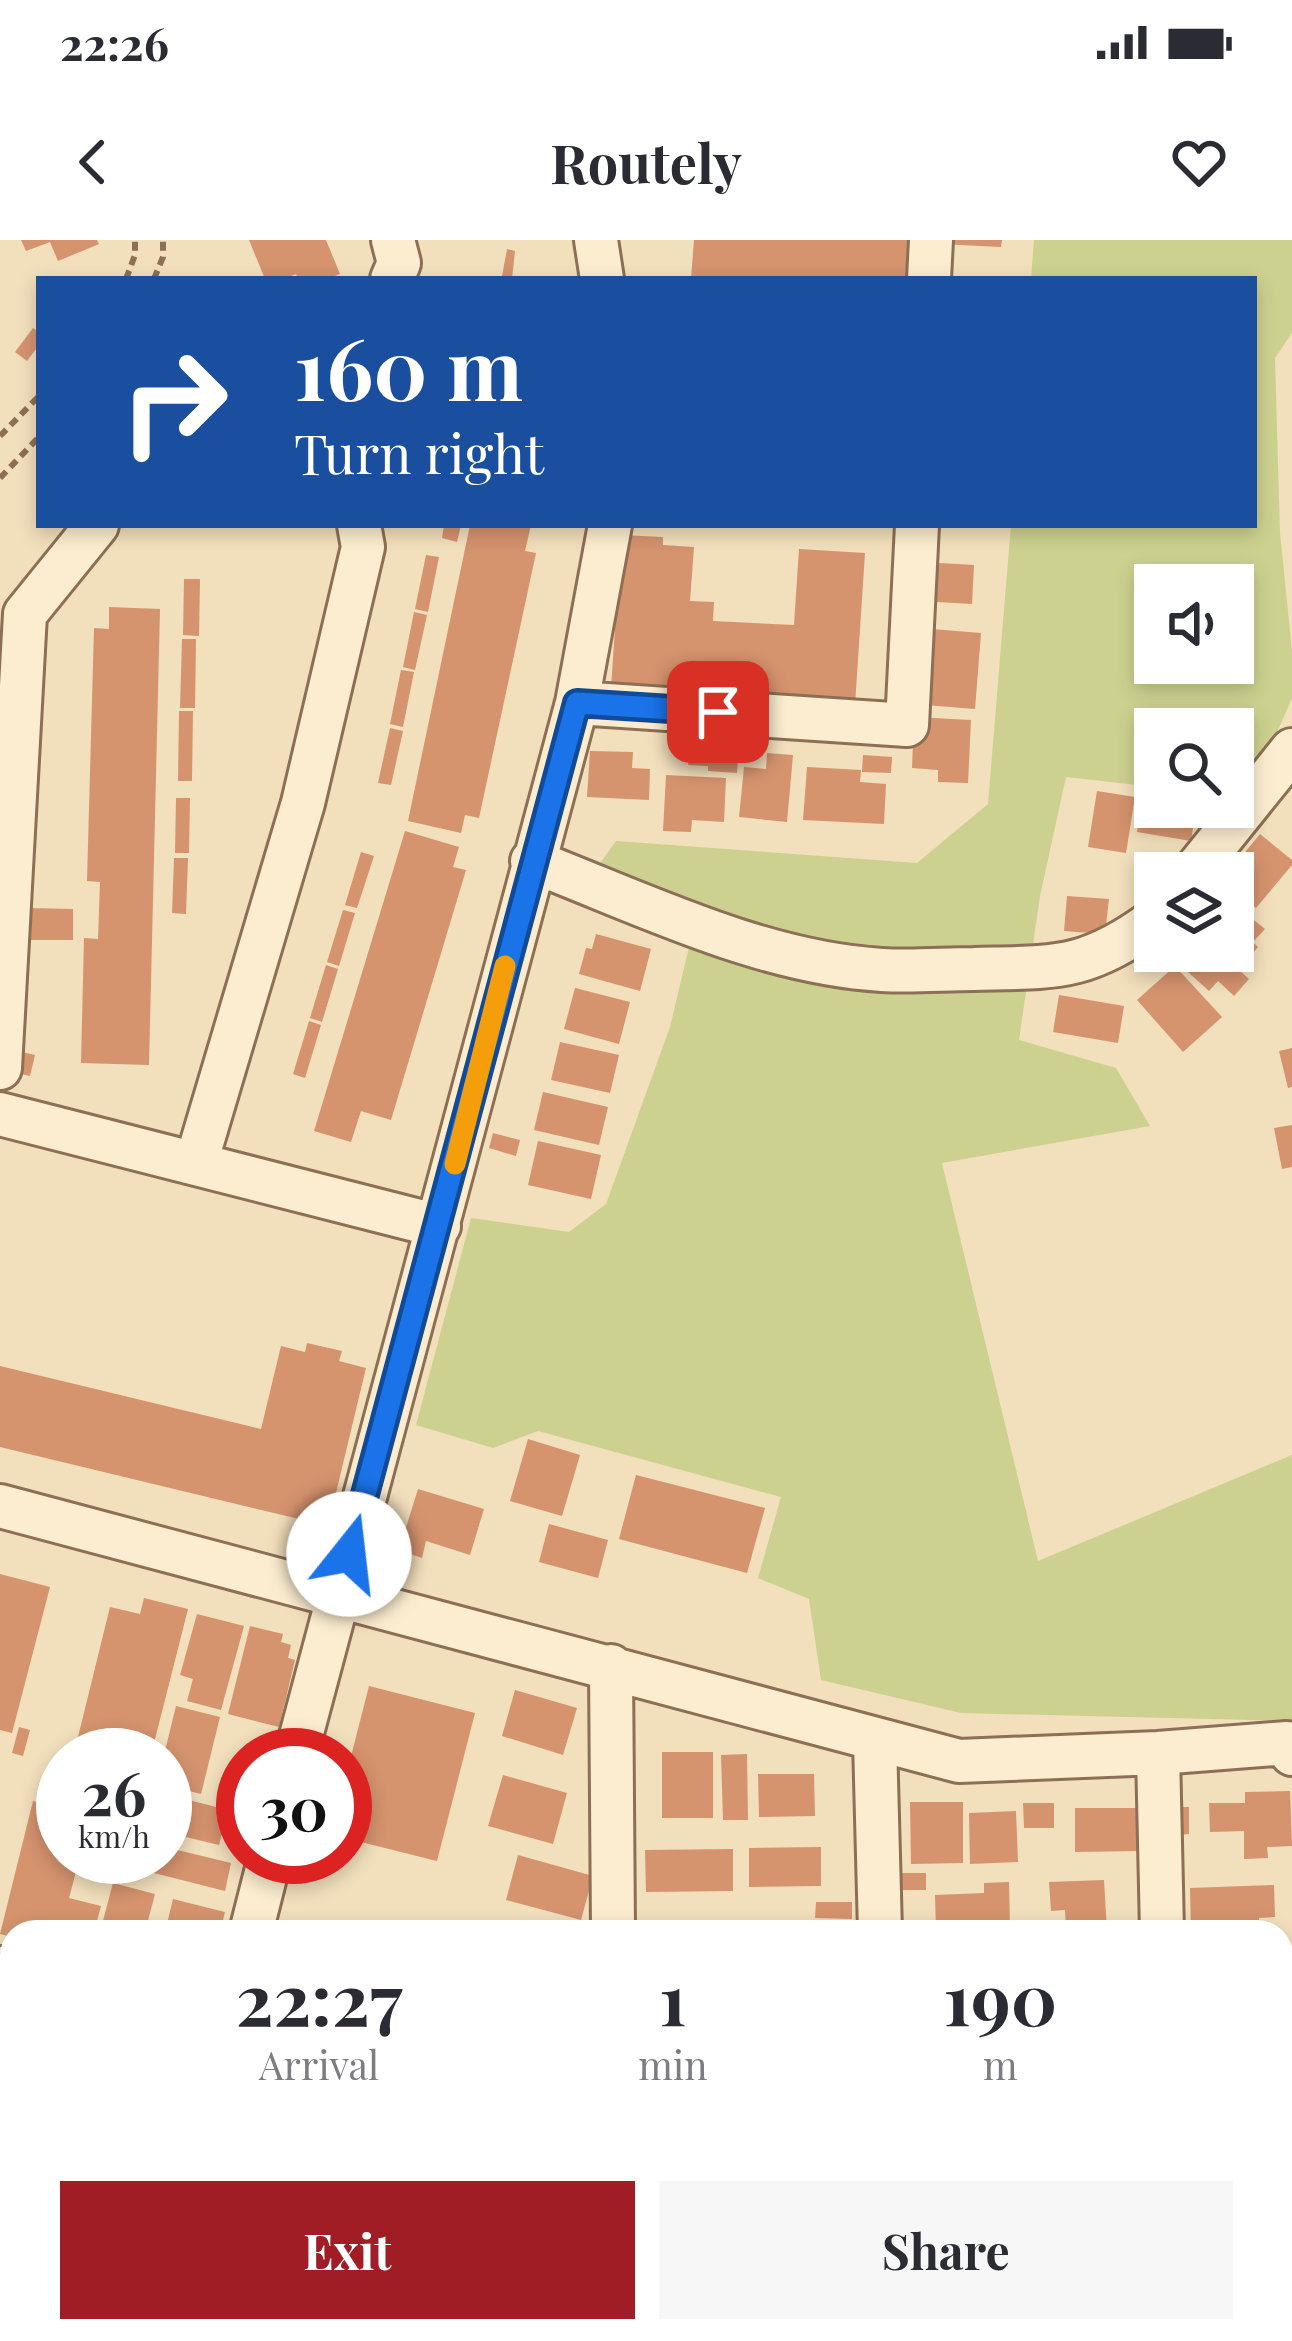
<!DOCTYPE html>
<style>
body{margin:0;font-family:"Playfair Display",serif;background:#f7f7f7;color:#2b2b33;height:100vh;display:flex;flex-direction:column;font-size:45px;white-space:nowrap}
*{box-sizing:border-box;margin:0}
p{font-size:39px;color:#7c7c81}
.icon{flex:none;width:66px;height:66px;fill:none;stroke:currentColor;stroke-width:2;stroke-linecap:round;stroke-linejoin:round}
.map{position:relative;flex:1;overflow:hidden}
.side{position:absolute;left:0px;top:1680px;width:1293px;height:423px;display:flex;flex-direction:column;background:#fff;border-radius:36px 36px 0 0;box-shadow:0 6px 18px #0003}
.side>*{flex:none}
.top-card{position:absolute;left:36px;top:36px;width:1221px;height:252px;border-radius:0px;box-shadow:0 6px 18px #0003;background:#1a4fa0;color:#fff;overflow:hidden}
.tools{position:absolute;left:1134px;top:324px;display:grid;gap:24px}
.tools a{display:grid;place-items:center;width:120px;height:120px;border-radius:0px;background:#fff;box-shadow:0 6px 18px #0003;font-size:60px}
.speed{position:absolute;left:36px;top:1488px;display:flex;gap:24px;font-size:60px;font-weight:700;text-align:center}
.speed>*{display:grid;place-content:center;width:156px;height:156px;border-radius:50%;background:#fff;box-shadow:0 6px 18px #0003;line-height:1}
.speed small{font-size:30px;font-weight:400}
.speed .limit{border:18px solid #d22;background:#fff;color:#111}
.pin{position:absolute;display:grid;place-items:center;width:102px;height:102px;color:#fff;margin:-51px;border-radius:24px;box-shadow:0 6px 18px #0006}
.me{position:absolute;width:132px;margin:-66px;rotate:16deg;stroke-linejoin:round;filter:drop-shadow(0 0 9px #0008)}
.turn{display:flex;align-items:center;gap:42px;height:252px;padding:0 60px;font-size:54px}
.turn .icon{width:156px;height:156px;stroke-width:2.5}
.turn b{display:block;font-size:84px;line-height:102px}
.eta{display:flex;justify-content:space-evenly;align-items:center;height:204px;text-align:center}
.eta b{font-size:72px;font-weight:700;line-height:84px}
.primary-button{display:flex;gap:24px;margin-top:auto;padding:24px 60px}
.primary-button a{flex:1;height:138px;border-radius:0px;background:#a11d25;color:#fff;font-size:48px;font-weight:700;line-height:138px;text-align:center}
.primary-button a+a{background:#f7f7f7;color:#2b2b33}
.status{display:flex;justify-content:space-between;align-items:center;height:84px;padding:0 60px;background:#fff;direction:ltr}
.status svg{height:33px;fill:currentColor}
header{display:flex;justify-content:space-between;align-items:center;height:156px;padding:0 60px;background:#fff;font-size:54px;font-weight:700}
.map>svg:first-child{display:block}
</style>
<div class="status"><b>22:26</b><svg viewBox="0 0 49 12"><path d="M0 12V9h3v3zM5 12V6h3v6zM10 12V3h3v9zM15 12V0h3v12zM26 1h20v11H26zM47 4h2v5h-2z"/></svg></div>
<header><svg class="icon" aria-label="back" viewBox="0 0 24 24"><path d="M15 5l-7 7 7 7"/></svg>Routely<svg class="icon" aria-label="heart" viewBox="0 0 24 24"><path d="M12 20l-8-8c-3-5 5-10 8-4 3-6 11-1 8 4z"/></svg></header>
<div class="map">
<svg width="1292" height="2101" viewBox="0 0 1292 2101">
<rect width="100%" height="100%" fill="#f2dfbc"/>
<path fill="#cdd18f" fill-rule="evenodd" d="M1034,0H1292V93L1275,118L1280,293L1292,410V458L1274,499L1233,539V489H1155V547L1066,537L1040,656L1019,800L1116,828L1150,886L942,923L1038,1321L1292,1215V1481L961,1473L821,1440L809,1359L758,1338L781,1257L538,1191L493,1208L416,1185L471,978L569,992L606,964L670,787L699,665L598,626L616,601L917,623L988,564L1011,285H1254V39H1031ZM1155,345H1233V423H1155Z"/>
<path fill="#d5936e" d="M21,0H97L99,4L58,21L50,2L26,11Z
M249,0H326L340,34L327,39H298L296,34L284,39H265Z
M694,0H913L910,39H691Z
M941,0H1002L1001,7L940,4Z
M507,9L515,11L512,39L502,36Z
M33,88L39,92V105L27,121L15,112Z
M444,285H461L457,302L442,298Z
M470,285H531L525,311L536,313L479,578L465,575L461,593L408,581Z
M621,295L663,297V305L694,307L690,361L714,362L713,381L794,385L799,309L865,313L855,465L611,449Z
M426,315L439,317L428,372L415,369Z
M922,322L974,325L972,364L920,361Z
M184,339H200L199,396L183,395Z
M109,367L160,369L149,825L81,823L84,698L98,699L100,642L87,641L94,388L109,389Z
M414,372L427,375L415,430L403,427Z
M932,389L981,393L975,469L926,465Z
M182,399H196L195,468H180Z
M401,430L414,432L403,487L390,484Z
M179,471H193L192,541H178Z
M914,477L971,480L968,543L938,542V530L912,528Z
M390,488L403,491L391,545L378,543Z
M690,502L739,505L737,533L708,531V526L688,525Z
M590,511L633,512L632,528L650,529L649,560L587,557Z
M767,513L793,515L787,582L739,577L744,527L766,529Z
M863,515L892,517L891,533L862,532Z
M807,527L861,530L860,542L886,544L884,584L803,580Z
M666,535L726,538L724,582L692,580L691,592L663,591Z
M1097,551L1135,557L1126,613L1088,607Z
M1142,557L1155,559V567H1196L1191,601L1137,592Z
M176,558H190L189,613H175Z
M405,591L459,607L453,627L466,630L391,880L361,871L351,902L314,891Z
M1260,594L1292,620V625L1256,668L1233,649V633H1228Z
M361,612L374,616L357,668L345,665Z
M174,618H188L186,674L172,673Z
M1067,656L1109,659L1105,694L1064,691Z
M28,668L73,669V700H27Z
M343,670L355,673L339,726L327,722Z
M1244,672L1265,689L1253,702L1258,707L1243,725L1227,711H1233V675L1238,679Z
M596,694L651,709L640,751L579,734L586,708L592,709Z
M1191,711H1218L1249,739L1234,756L1218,741L1209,751L1179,724Z
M326,725L338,729L322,782L310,778Z
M1175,726L1222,777L1183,812L1137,760Z
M575,748L630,762L619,804L564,789Z
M1059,755L1124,766L1118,803L1053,792Z
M309,781L321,785L305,838L293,834Z
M560,802L619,815L610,853L551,840Z
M1292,808V847L1288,848L1279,811Z
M22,812L35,815L30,836L17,833Z
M543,852L608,867L599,905L534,890Z
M1292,885V927L1282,929L1274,888Z
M493,893L520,900L516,916L489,908Z
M538,901L601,915L591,959L528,945Z
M307,1103L342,1111L339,1121L366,1128L328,1286L0,1207V1126L261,1189L281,1106L305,1112Z
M528,1199L580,1215L562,1276L510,1261Z
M636,1235L765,1268L747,1333L619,1299Z
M418,1249L484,1269L470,1315L426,1301L422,1318L399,1310Z
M549,1284L608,1300L598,1338L539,1322Z
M0,1334L50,1347L12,1493L0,1490Z
M144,1358L188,1369L151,1515L78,1497L110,1367L140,1374Z
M197,1374L244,1386L221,1470L187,1461L193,1439L180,1435Z
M250,1386L283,1394L281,1402L291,1405L288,1418L295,1420L279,1487L228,1474Z
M369,1446L475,1473L437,1621L345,1598V1540Z
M515,1450L577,1468L563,1515L502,1496Z
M176,1466L220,1477L201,1554L165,1545L164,1515Z
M19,1487L30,1490L23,1516L12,1513Z
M662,1512H713V1578H662Z
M747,1514L748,1580H723L721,1515Z
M758,1534H814L815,1576L759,1577Z
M503,1535L567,1553L553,1604L488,1586Z
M1290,1551L1292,1606L1267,1607L1268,1618L1244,1619V1591L1210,1592L1209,1563H1245V1552Z
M165,1554L228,1570L219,1605L165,1592Z
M33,1561L63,1568V1625L77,1628L69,1658L101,1666L94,1692H12V1697L0,1694Z
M910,1562H963V1623L911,1624Z
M1023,1563H1054V1588H1024Z
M1179,1567H1189V1594L1179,1595Z
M1075,1568H1140V1611L1075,1612Z
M1016,1571L1018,1622L970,1624L969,1573Z
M165,1607L231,1623L225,1651L154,1633L158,1617H165Z
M821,1607V1646L749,1647V1608Z
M733,1609V1651L646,1652L645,1610Z
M518,1615L593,1636L581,1680L506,1660Z
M901,1633H926V1650H901Z
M1104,1640L1107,1692H1066L1065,1670L1051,1671L1049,1642Z
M1009,1642L1010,1688L936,1691L935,1655L984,1653V1643Z
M113,1643L155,1654L145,1692L101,1688Z
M1274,1645L1275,1677L1259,1678V1692H1191L1190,1648Z
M173,1659L225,1672L220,1692H165Z
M816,1662H852V1679L815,1678Z
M746,1681V1692H668V1684Z
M757,1686H845V1692H757Z
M1281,1751H1286V1800H1281Z
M1281,1841H1292V1892H1281Z
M0,1864H3L12,1972V2009L0,2010Z
M1281,1929H1290V1964H1281Z
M1281,2054H1292V2097L1241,2098V2091H1281Z
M380,2091H412V2101H380Z
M493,2091H551V2101H494Z
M653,2091H711V2101H654Z
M731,2091H796V2101H731Z
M809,2091H864V2101H809Z
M875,2091H929L930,2101H876Z
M952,2091H1004V2101H952Z
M1061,2091H1158V2101H1061Z
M1172,2091H1230V2101H1172Z"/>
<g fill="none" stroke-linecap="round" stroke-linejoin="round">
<g stroke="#8c6f54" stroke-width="48">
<path id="minor" d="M596,0L602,39
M392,39L399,23L393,0
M929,39L931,0
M577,463L907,485L917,285
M532,621C643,664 762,723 882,730C913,732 944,729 974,729C1056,727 1086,731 1155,680
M1193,633L1292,510
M0,828L25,374L97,285
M0,874L439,986
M196,923L303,563L363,307L359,285
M0,1266L959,1521L1158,1513L1287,1503L1292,1514
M611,1426L613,1692
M875,1501L880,1692
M1158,1513L1162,1692
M296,1515L577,463L610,285
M251,1692L270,1617
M0,1728L12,1731
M1281,2020H1292
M188,2091V2101
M615,2091V2101
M1031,2091L1032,2101"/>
</g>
<path stroke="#8c6f54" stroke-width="6" stroke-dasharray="9 6" stroke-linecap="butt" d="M126,39L135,15V0
M154,39L163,17V0
M0,196L39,156
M0,238L39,197"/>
<use href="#minor" stroke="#fcedd0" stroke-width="42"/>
</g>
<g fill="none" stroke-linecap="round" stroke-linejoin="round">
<g stroke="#114b97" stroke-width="30">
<path id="route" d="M349,1314L577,463L718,472"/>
</g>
<use href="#route" stroke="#1a73e8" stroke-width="21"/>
<path stroke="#f59e0b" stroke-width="21" d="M455,924L505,726"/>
</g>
</svg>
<div class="tools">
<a><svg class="icon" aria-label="sound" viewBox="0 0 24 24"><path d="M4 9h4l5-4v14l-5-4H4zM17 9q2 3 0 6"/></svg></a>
<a><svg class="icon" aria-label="search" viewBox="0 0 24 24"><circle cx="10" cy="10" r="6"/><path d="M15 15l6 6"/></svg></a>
<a><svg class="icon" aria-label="layers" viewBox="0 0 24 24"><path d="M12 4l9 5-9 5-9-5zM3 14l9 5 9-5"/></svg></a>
</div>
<div class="speed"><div>26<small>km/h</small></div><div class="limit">30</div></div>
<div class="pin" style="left:718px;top:472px;background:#d93025"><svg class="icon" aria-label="arrive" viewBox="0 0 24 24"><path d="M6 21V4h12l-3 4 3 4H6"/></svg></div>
<svg class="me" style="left:349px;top:1314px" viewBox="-20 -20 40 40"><circle r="19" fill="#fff"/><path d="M0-13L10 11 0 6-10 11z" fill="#1a73e8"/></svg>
<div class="top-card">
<div class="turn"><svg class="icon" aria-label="right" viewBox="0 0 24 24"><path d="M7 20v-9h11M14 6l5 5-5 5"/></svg><div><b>160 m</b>Turn right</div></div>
</div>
<section class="side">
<div class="eta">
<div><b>22:27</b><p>Arrival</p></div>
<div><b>1</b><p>min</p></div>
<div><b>190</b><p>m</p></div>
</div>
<div class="primary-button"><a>Exit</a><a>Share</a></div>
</section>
</div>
